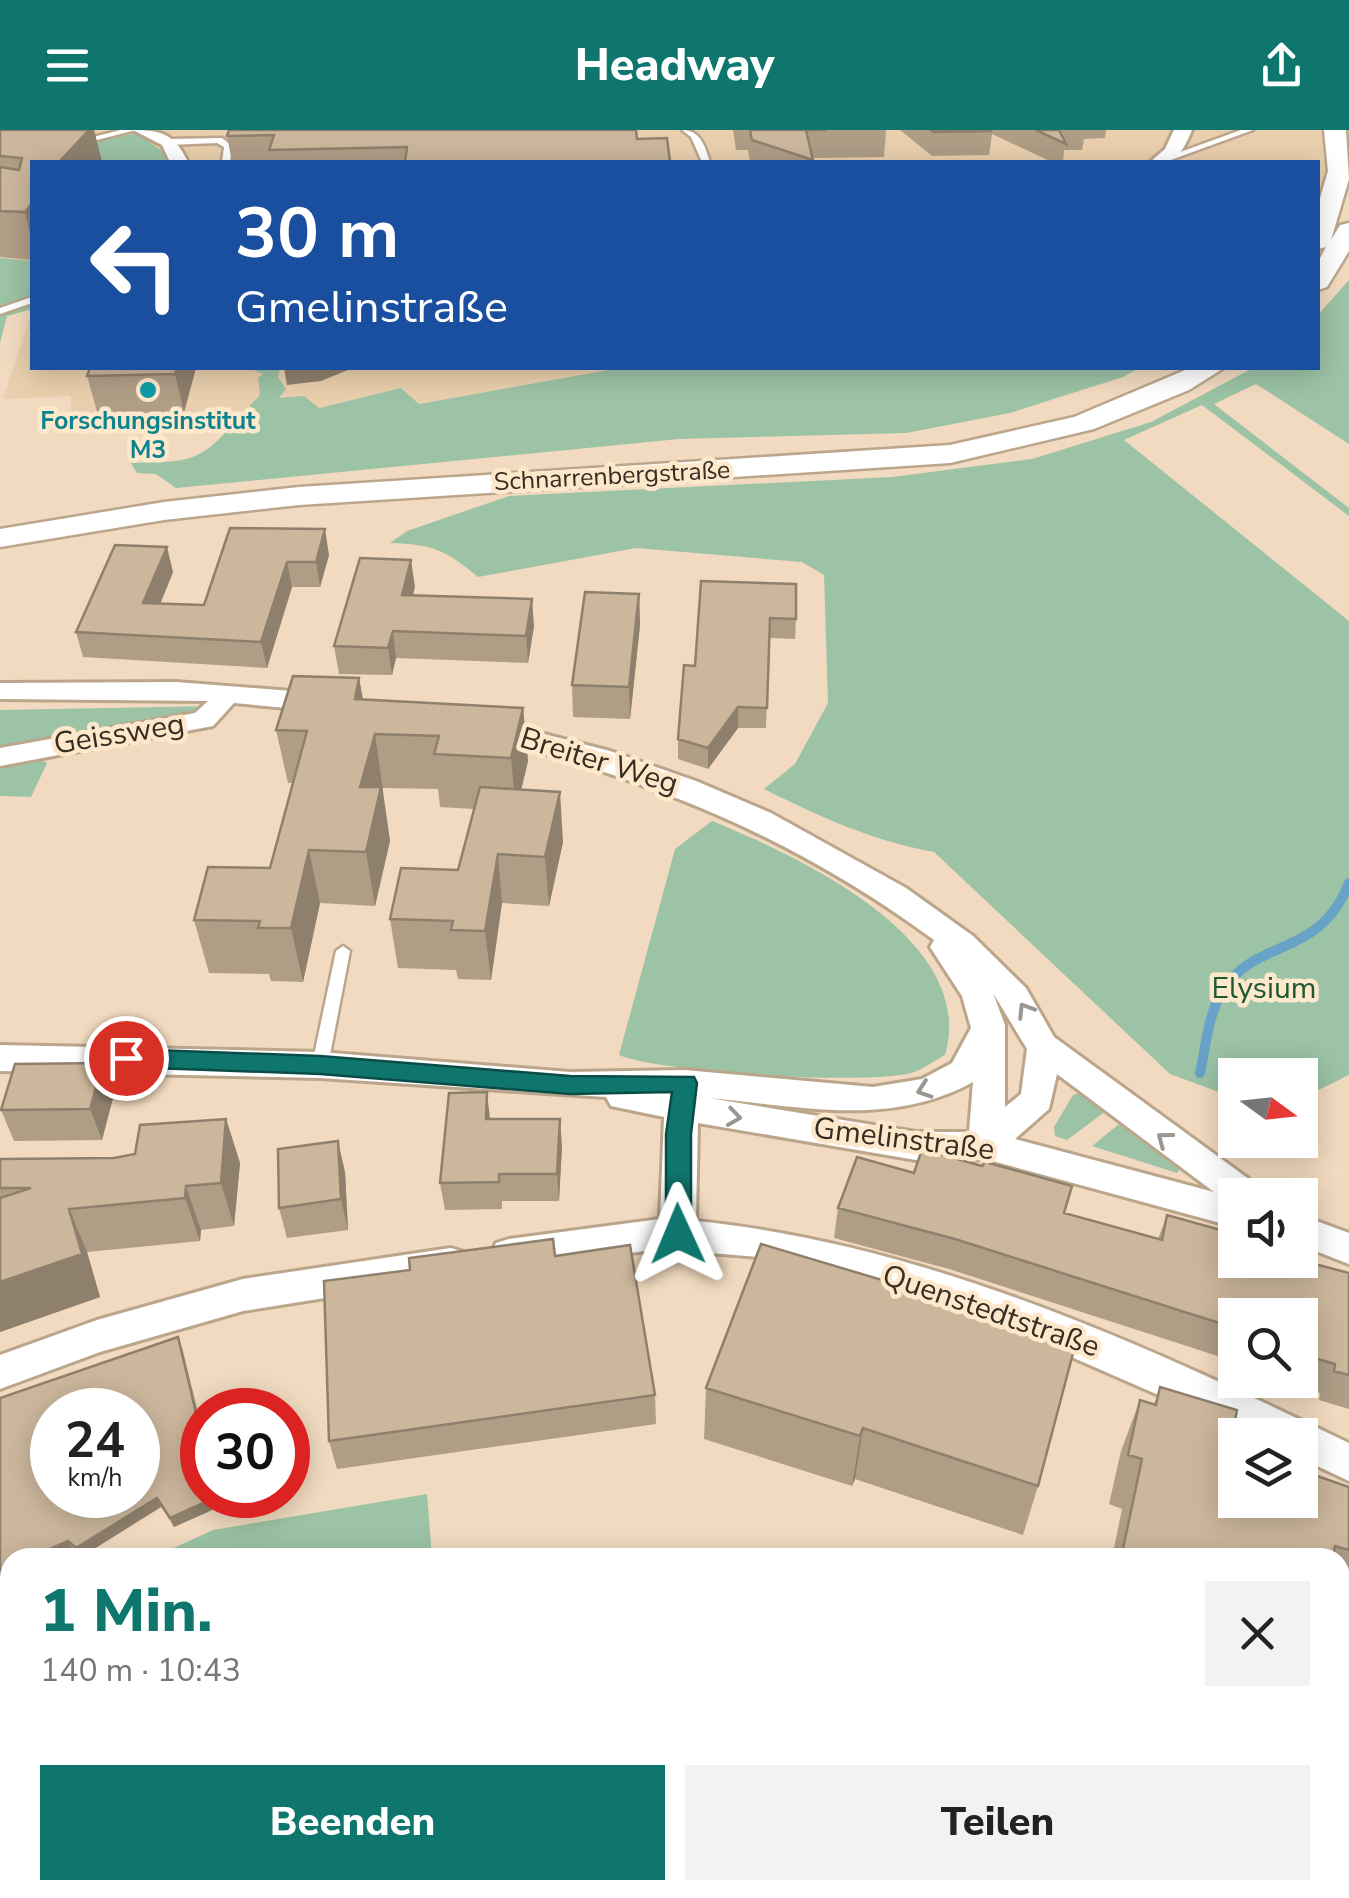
<!DOCTYPE html>
<html lang="de">
<meta charset="utf-8">
<style>
body{margin:0;font-family:"Nunito Sans",sans-serif;background:#f2f2f2;color:#222;height:100vh;display:flex;flex-direction:column;font-size:38px;white-space:nowrap}
*{box-sizing:border-box;margin:0}
p{font-size:32px;color:#767676}
.icon{flex:none;width:55px;height:55px;fill:none;stroke:currentColor;stroke-width:2;stroke-linecap:round;stroke-linejoin:round}
.map{position:relative;flex:1;overflow:hidden}
.sheet{position:absolute;left:0px;top:1418px;width:1350px;height:352px;display:flex;flex-direction:column;background:#fff;border-radius:30px 30px 0 0;box-shadow:0 5px 25px #0003}
.sheet>*{flex:none}
.guide{position:absolute;left:30px;top:30px;width:1290px;height:210px;border-radius:0px;box-shadow:0 5px 25px #0003;background:#1a4fa0;color:#fff;overflow:hidden}
.needle{width:65px;rotate:105deg}
.buttons{position:absolute;left:1218px;top:928px;display:grid;gap:20px}
.buttons a{display:grid;place-items:center;width:100px;height:100px;border-radius:0px;background:#fff;box-shadow:0 5px 25px #0003;font-size:50px}
.speed{position:absolute;left:30px;top:1258px;display:flex;gap:20px;font-size:50px;font-weight:700;text-align:center}
.speed>*{display:grid;place-content:center;width:130px;height:130px;border-radius:50%;background:#fff;box-shadow:0 5px 25px #0003;line-height:1}
.speed small{font-size:25px;font-weight:400}
.speed .limit{border:15px solid #d22;background:#fff;color:#111}
.pin{position:absolute;display:grid;place-items:center;width:85px;height:85px;color:#fff;margin:-42px;border:5px solid #fff;border-radius:50%;box-shadow:0 2px 10px #0007}
.me{position:absolute;width:110px;margin:-55px;rotate:359deg;stroke-linejoin:round;filter:drop-shadow(0 0 8px #0008)}
.turn{display:flex;align-items:center;gap:35px;height:210px;padding:0 40px;font-size:45px}
.turn .icon{width:130px;height:130px;stroke-width:2.5}
.turn b{display:block;font-size:70px;line-height:85px}
.round{display:grid;place-items:center;flex:none;width:105px;height:105px;border-radius:0px;background:#f2f2f2}
.head{display:flex;align-items:center;justify-content:space-between;height:170px;padding:0 40px}
h1{font-size:60px;font-weight:800;line-height:75px;color:#0f766e}
.button{display:flex;gap:20px;margin-top:auto;padding:20px 40px}
.button a{flex:1;height:115px;border-radius:0px;background:#0f766e;color:#fff;font-size:40px;font-weight:800;line-height:115px;text-align:center}
.button a+a{background:#f2f2f2;color:#222}
header{display:flex;justify-content:space-between;align-items:center;height:130px;padding:0 40px;background:#0f766e;color:#fff;font-size:45px;font-weight:800}
.map>svg:first-child{display:block}
</style>
<header><svg class="icon" aria-label="menu" viewBox="0 0 24 24"><path d="M4 6h16M4 12h16M4 18h16"/></svg>Headway<svg class="icon" aria-label="share" viewBox="0 0 24 24"><path d="M12 15V3M7 8l5-5 5 5M5 13v7h14v-7"/></svg></header>
<div class="map">
<svg width="1349" height="1768" viewBox="0 0 1349 1768">
<rect width="100%" height="100%" fill="#f1dabf"/>
<path fill="#e9cfad" d="M0,0H1335L1318,112V32H32V238H620L419,274L401,258L254,293L156,300L70,294L71,266L3,269L31,183L0,157Z"/>
<path fill="#9cc3a5" d="M137,3L162,21L167,32H32L61,18Z
M0,128L32,131V179L7,186L0,213Z
M1349,150V314L1256,254L1214,274L1349,378V386L1202,275L1124,310L1349,491V945L1300,969V945H1235V968L1170,944L934,722C873,711 820,687 764,659L795,634L828,573L824,445L802,432L636,418L478,447C446,420 432,414 390,413L407,401L509,366L892,347L1032,329L1151,292L1253,238H1318V185Z
M249,238H280L278,247L286,259L279,268L304,266L319,278L401,258L419,274L620,238H1139L1123,247L1010,283L906,303L679,309L176,358L156,344L137,343L131,333C181,331 198,336 232,295L256,293L250,275L260,265L258,248L263,244Z
M216,576L211,581L0,623V580Z
M32,625L47,633L31,667L0,666V634Z
M712,691C798,726 979,809 945,925C934,931 922,940 911,943C863,955 663,943 619,925L675,719Z
M1080,963L1106,981L1067,1010L1055,1006L1054,997L1073,965Z
M1119,994L1180,1039L1177,1043L1092,1016Z
M427,1364L432,1427H154L213,1400Z
M10,1494V1760H455L456,1768H0V1498Z
M784,1760H1303L1338,1768H781Z"/>
<g fill="none" stroke-linecap="round" stroke-linejoin="round">
<path stroke="#67a2c7" stroke-width="10" d="M1200,943C1206,916 1208,884 1223,860C1258,806 1318,830 1349,753"/>
<g stroke="#bba68c" stroke-width="5">
<path id="service" d="M121,0H136L77,15L73,12Z
M682,0C701,0 705,17 710,32H702L691,7Z
M1241,0H1253L1168,31L1161,29Z
M222,8L232,16L230,32H222L224,17L217,13L169,15L165,12L169,9Z
M32,167V173L0,184V178Z
M343,816L350,821L328,935L325,939H315L312,935L336,821Z"/>
</g>
<g stroke="#bba68c" stroke-width="6">
<path id="minor" d="M133,0C163,0 175,5 188,32H170L162,15Z
M1174,0H1192C1182,24 1177,32 1150,32L1165,19Z
M176,552L330,564L344,573L330,582L234,573L213,596L0,636V618L195,583L208,571L0,569V553Z
M482,588L610,621L696,651L771,683L906,758L973,806L1026,858L1054,907L1257,1055L1262,1065H1235V1097L985,1029L916,1030L698,993L696,1091C926,1114 1143,1214 1349,1313V1351L1300,1328V1305H1250L982,1188L837,1143L759,1127L661,1119L509,1139L496,1135L491,1124L496,1113L509,1109L660,1089L664,987L611,976L606,967L320,948L0,941V915L320,922L570,942L685,940L873,957L922,949L952,933L971,898L962,866L930,817L934,810C785,701 649,650 472,603L468,597ZM993,863L1027,919L1021,964L1005,977V895ZM1057,944L1214,1062L1015,1009L1049,979ZM973,952L969,1002H916L709,968C800,976 890,998 973,952Z
M1300,1085L1349,1103V1134L1300,1115Z
M451,1118L464,1122L469,1133L464,1144L451,1148L243,1181L100,1222L0,1259V1225L97,1190L243,1149Z"/>
</g>
<g stroke="#bba68c" stroke-width="5">
<path id="tertiary" d="M1324,0H1346L1349,49L1331,110L1340,95L1349,93V121L1327,157L1318,160V132L1326,117L1318,119V75L1328,41Z
M1190,238H1224L1189,260L1094,299L950,333L299,375L164,390L0,417V399L164,372L299,357L950,315L1074,287Z"/>
</g>
<use href="#service" fill="#fff" fill-rule="evenodd"/>
<use href="#minor" fill="#fff" fill-rule="evenodd"/>
<use href="#tertiary" fill="#fff" fill-rule="evenodd"/>
</g>
<path fill="#af9d86" d="M0,0H94L102,32H32V130L0,127Z
M229,0L637,9L670,32H232L227,6Z
M733,0H886L884,27L812,28L813,32H750L748,20H736Z
M900,0H1106L1105,8L1084,9L1082,20H1064L1063,32H1052L992,4L989,25L932,26Z
M90,238H196L184,282L98,285L87,246Z
M230,398L329,425L320,457H292L267,538L83,527L76,502L173,442L160,474L204,475Z
M701,451L796,489L795,509L769,508L766,598H738L708,639L678,629V609L695,536Z
M415,457L412,465L534,496L528,533L396,528L392,545L339,544L334,516Z
M639,464L640,495L630,589L573,587L572,555Z
M359,548L363,569L523,578L528,631L521,660L563,712L549,776L502,773L491,850L458,849L456,840L398,838L390,789L458,740L474,679L440,677L438,659L383,658L382,662L390,711L375,776L320,773L303,852L271,851L269,844L209,843L194,790L270,738L293,653H288L276,600Z
M114,964L102,1010L14,1011L1,980Z
M226,989L240,1033L234,1096L201,1100L200,1111L87,1122L100,1167L0,1202V1029L114,1028L135,1024Z
M490,989L562,1016L559,1071H502V1079L445,1080L440,1053Z
M345,1042L348,1100L287,1108L279,1078Z
M838,1078L1064,1083L1158,1109L1167,1085L1235,1130L1349,1143V1279L1319,1270L1320,1263L1276,1250H1300V1185H1235V1238L1226,1235L1227,1229L949,1139L834,1108Z
M761,1114L1038,1356L1023,1405L855,1349L852,1356L704,1309L706,1258Z
M555,1126L655,1265L656,1294L337,1339L329,1311Z
M178,1207L182,1217L221,1376L174,1397L161,1377L81,1427L73,1420L56,1428H10Z
M1160,1257L1230,1316L1349,1357V1478L1340,1475V1428H1112L1122,1379L1109,1374L1121,1321L1140,1270L1154,1274Z"/>
<path fill="#8f806d" d="M89,0H94L102,32H59Z
M32,73V112L25,82Z
M177,238H196L184,282L175,244Z
M284,238H353L321,251L287,255Z
M325,399L329,425L320,457L316,432Z
M167,417L173,442L150,499L143,473Z
M411,430L415,457L406,492L402,465Z
M287,432L292,457L267,538L261,512Z
M639,464L640,495L630,589L629,557Z
M532,469L534,496L528,533L526,506Z
M393,501L396,528L392,545L388,518Z
M359,548L368,601L355,569Z
M738,577V598L708,639V618Z
M523,578L528,631L516,682L511,628Z
M375,604L390,711L375,776L366,722L360,657Z
M560,662L563,712L549,776L545,727Z
M309,720L320,773L303,852L291,798Z
M498,724L502,773L491,850L485,801Z
M103,933L114,964L102,1010L90,979Z
M487,962L490,989H486Z
M226,989L240,1033L234,1096L221,1053Z
M560,989L562,1016L559,1071L557,1044Z
M338,1011L345,1042L348,1100L341,1069Z
M186,1056L201,1100L200,1111L185,1068Z
M69,1079L87,1122L100,1167L0,1202V1152Z
M178,1207L202,1302V1308Z
M863,1298L855,1349L852,1356L860,1306Z
M216,1365H218L221,1376L174,1397L170,1388Z
M157,1368L161,1377L81,1427L76,1418Z
M68,1411L73,1420L56,1428H30Z
M10,1436V1448L0,1452V1440Z"/>
<path fill="#ccb79c" stroke="#8f806d" stroke-width="2.5" fill-rule="evenodd" d="M0,0H89L59,32H32V73L25,82L0,81V37L19,40L22,28L0,26Z
M229,0H636L637,9L667,8L670,32H405L407,17L269,20L274,5L227,6Z
M750,0H826H806L813,30L752,10Z
M931,0H990L992,1L934,2Z
M1036,0H1059L1066,14Z
M90,238H177L175,244L87,246Z
M230,398L325,399L316,432H287L261,512L76,502L115,415L167,417L143,473L204,475Z
M360,428L411,430L402,465L532,469L526,506L393,501L388,518L334,516Z
M701,451L796,454V489L770,488L767,578L738,577L708,618L678,609L684,535L695,536Z
M585,462L639,464L629,557L572,555Z
M293,546L359,548L355,569L523,578L511,628L434,624L439,606L375,604L360,657H381L366,722L309,720L291,798H258L260,791L194,790L208,737L270,738L307,601L276,600Z
M480,657L560,662L545,727L498,724L485,801L451,800L453,791L390,789L401,738L458,740Z
M103,933L90,979L1,980L15,934Z
M487,962L486,989H560L557,1044H499V1052L440,1053L449,963Z
M226,989L221,1053L186,1056L185,1068L69,1079L82,1124L0,1152V1068L31,1058H0V1029L114,1028L135,1024L140,995Z
M338,1011L341,1069L279,1078L278,1019Z
M922,1019L982,1036L985,1032L1072,1056L1064,1083L1162,1110L1167,1085L1235,1104V1130H1300L1349,1143V1245L1334,1241L1335,1234L1300,1224V1185H1235V1198L955,1109L838,1078L857,1027L914,1043Z
M553,1109L555,1126L630,1115L655,1265L329,1311L324,1151L410,1140L409,1128Z
M761,1114L1077,1208L1038,1356L863,1298L860,1306L706,1258Z
M178,1207L202,1308V1365H216L217,1367L170,1388L157,1368L76,1418L68,1411L30,1428H10V1436L0,1440V1268ZM52,1280H138V1365H52Z
M1160,1257L1237,1280L1230,1316L1235,1317V1370H1300V1340L1349,1357V1420L1335,1416L1333,1428H1121L1142,1329L1128,1325L1140,1270L1156,1275Z"/>
<defs><path id="oneway-chevron" d="M-2-3.5L2.5 0L-2 3.5" fill="none" stroke-width="1.6" stroke-linecap="round" stroke-linejoin="round" transform="scale(2.5)"/></defs>
<g stroke="#9a9691">
<use href="#oneway-chevron" transform="translate(1025 880) rotate(-122)"/>
<use href="#oneway-chevron" transform="translate(924 960) rotate(161)"/>
<use href="#oneway-chevron" transform="translate(734 987) rotate(8)"/>
<use href="#oneway-chevron" transform="translate(1164 1009) rotate(-143)"/>
</g>
<path fill="#0f766e" stroke="#0a4d48" stroke-width="2.5" d="M126,919L320,926L570,946L694,947L697,953L691,1004V1104L678,1114L666,1104V1004L672,962L570,964L320,944L126,937L114,928Z"/>
<circle fill="#0f9aa8" stroke="#fee8cc" stroke-width="4" cx="148" cy="260" r="10"/>
<g text-anchor="middle" dominant-baseline="central" stroke-width="9" stroke-linejoin="round" paint-order="stroke">
<g font-size="25" font-weight="bold" fill="#0d838f" stroke="#fee8cc">
<text x="148" y="291">Forschungsinstitut<tspan x="148" dy="29">M3</tspan></text>
</g>
<g font-size="25" fill="#362d23" stroke="#fee8cc">
<text transform="translate(612 346) rotate(-3)">Schnarrenbergstraße</text>
</g>
<g font-size="30" fill="#362d23" stroke="#fee8cc">
<text transform="translate(119 604) rotate(-9)">Geissweg</text>
<text transform="translate(599 631) rotate(17)">Breiter Weg</text>
<text transform="translate(904 1009) rotate(7)">Gmelinstraße</text>
<text transform="translate(991 1181) rotate(19)">Quenstedtstraße</text>
</g>
<g font-size="30" fill="#1c5932" stroke="#fee8cc">
<text x="1264" y="858">Elysium</text>
</g>
</g>
</svg>
<div class="buttons">
<a><svg class="needle" viewBox="-14 -14 28 28"><path d="M0-13l5 13h-10z" fill="#e53935"/><path d="M0 13l5-13h-10z" fill="#767676"/></svg></a>
<a><svg class="icon" aria-label="sound" viewBox="0 0 24 24"><path d="M4 9h4l5-4v14l-5-4H4zM17 9q2 3 0 6"/></svg></a>
<a><svg class="icon" aria-label="search" viewBox="0 0 24 24"><circle cx="10" cy="10" r="6"/><path d="M15 15l6 6"/></svg></a>
<a><svg class="icon" aria-label="layers" viewBox="0 0 24 24"><path d="M12 4l9 5-9 5-9-5zM3 14l9 5 9-5"/></svg></a>
</div>
<div class="speed"><div>24<small>km/h</small></div><div class="limit">30</div></div>
<div class="pin" style="left:126px;top:928px;background:#d93025"><svg class="icon" aria-label="arrive" viewBox="0 0 24 24"><path d="M6 21V4h12l-3 4 3 4H6"/></svg></div>
<svg class="me" style="left:678px;top:1104px" viewBox="-20 -20 40 40"><path d="M0-17L14 15 0 8-14 15z" fill="#0f766e" stroke="#fff" stroke-width="4"/></svg>
<div class="guide">
<div class="turn"><svg class="icon" aria-label="left" viewBox="0 0 24 24"><path d="M17 20v-9H6M10 6l-5 5 5 5"/></svg><div><b>30 m</b>Gmelinstraße</div></div>
</div>
<section class="sheet">
<div class="head"><div><h1>1 Min.</h1><p>140 m · 10:43</p></div><a class="round"><svg class="icon" aria-label="close" viewBox="0 0 24 24"><path d="M6 6l12 12M18 6L6 18"/></svg></a></div>
<div class="button"><a>Beenden</a><a>Teilen</a></div>
</section>
</div>
